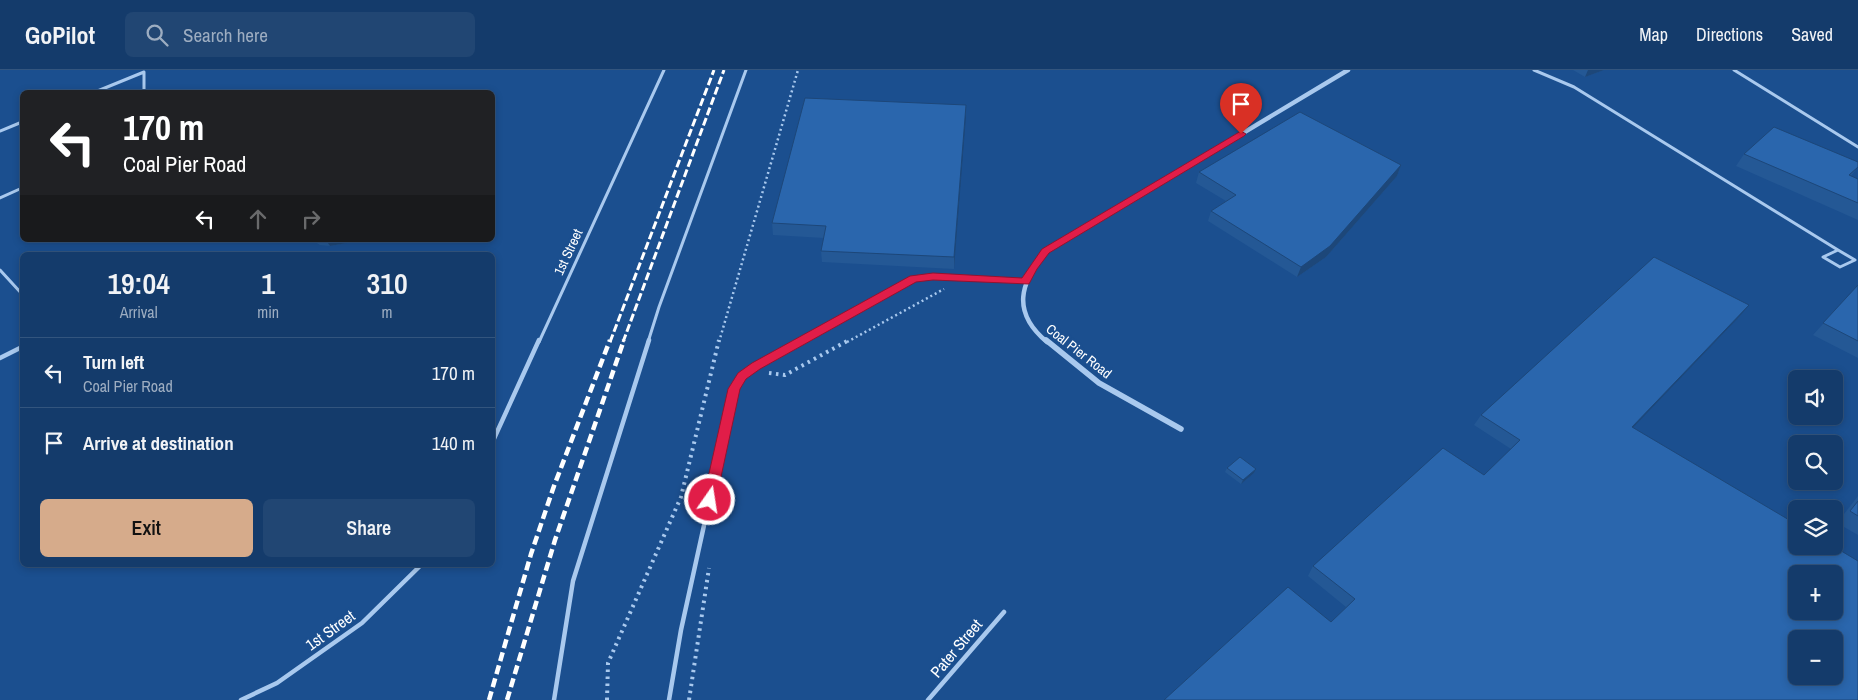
<!DOCTYPE html>
<meta charset="utf-8">
<style>
body{margin:0;font-family:"Archivo Narrow",sans-serif;background:#214673;color:#f1f3f6;height:100vh;display:flex;flex-direction:column;font-size:19px;white-space:nowrap}
*{box-sizing:border-box;margin:0}
p{font-size:16px;color:#9dadc1}
.icon{flex:none;width:28px;height:28px;fill:none;stroke:currentColor;stroke-width:2;stroke-linecap:round;stroke-linejoin:round}
.map{position:relative;flex:1;overflow:hidden}
.details{position:absolute;left:20px;top:182px;width:475px;height:315px;display:flex;flex-direction:column;background:#143b6b;border-radius:8px;box-shadow:0 2px 8px #0003,0 0 0 1px #33557e}
.details>*{flex:none}
.top-card{position:absolute;left:20px;top:20px;width:475px;height:152px;border-radius:8px;box-shadow:0 2px 8px #0003,0 0 0 1px #33557e;background:#202124;color:#fff;overflow:hidden}
.tools{position:absolute;left:1788px;top:300px;display:grid;gap:10px}
.tools a{display:grid;place-items:center;width:55px;height:55px;border-radius:8px;background:#143b6b;box-shadow:0 2px 8px #0003,0 0 0 1px #33557e;font-size:25px}
.pin{position:absolute;display:grid;place-items:center;width:42px;height:42px;color:#fff;margin:-51px -21px;border-radius:50% 50% 50% 0;rotate:-45deg;box-shadow:0 0 5px #0007}
.pin .icon{rotate:45deg}
.me{position:absolute;width:55px;margin:-28px;rotate:13deg;stroke-linejoin:round;filter:drop-shadow(0 0 4px #0008)}
.turn{display:flex;align-items:center;gap:18px;height:105px;padding:0 20px;font-size:22px}
.turn .icon{width:65px;height:65px;stroke-width:2.5}
.turn b{display:block;font-size:35px;line-height:42px}
.lanes{display:flex;align-items:center;height:48px;padding:0 20px;background:#0003;justify-content:center;gap:25px;direction:ltr}
.lanes .off{opacity:.35}
.eta{display:flex;justify-content:space-evenly;align-items:center;height:85px;text-align:center}
.eta b{font-size:30px;font-weight:600;line-height:35px}
.primary-button{display:flex;gap:10px;margin-top:auto;padding:10px 20px}
.primary-button a{flex:1;height:58px;border-radius:8px;background:#d6ab8b;color:#111;font-size:20px;font-weight:600;line-height:58px;text-align:center}
.primary-button a+a{background:#214673;color:#f1f3f6}
ul{padding:0;list-style:none}
li{display:flex;align-items:center;gap:15px;height:70px;padding:0 20px;border-top:1px solid #33557e}
li div{flex:1}
li b{display:block;font-size:19px}
li em{font-style:normal}
header{display:flex;align-items:center;gap:30px;box-sizing:border-box;height:70px;padding:0 25px;background:#143b6b;border-bottom:1px solid #33557e}
header strong{font-size:24px}
nav{display:flex;gap:28px;margin-inline-start:auto;font-size:18px}
.search{width:350px;height:45px;background:#214673;display:flex;align-items:center;gap:12px;box-sizing:border-box;padding:0 18px;border-radius:8px;color:#9dadc1;font-size:19px}
.map>svg:first-child{display:block}
</style>
<header>
<strong>GoPilot</strong>
<div class="search"><svg class="icon" aria-label="search" viewBox="0 0 24 24"><circle cx="10" cy="10" r="6"/><path d="M15 15l6 6"/></svg>Search here</div>
<nav><a>Map</a><a>Directions</a><a>Saved</a></nav>
</header>
<div class="map">
<svg width="1858" height="630" viewBox="0 0 1858 630">
<rect width="100%" height="100%" fill="#1b4f8f"/>
<g fill="none" stroke-linecap="round" stroke-linejoin="round">
<path stroke="#a9c9ee" stroke-width="2.5" stroke-dasharray="2 3" stroke-linecap="butt" d="M719,272L798,0
M847,272L944,219"/>
<path stroke="#a9c9ee" stroke-width="4" stroke-dasharray="2.5 4.5" stroke-linecap="butt" d="M769,303L785,305L849,270
M607,630L608,593L681,427L719,270
M689,630L709,498"/>
<path stroke="#a9c9ee" stroke-width="3" d="M1534,0L1574,17L1838,180
M1734,0L1858,77
M95,22L144,2V22
M0,61L22,52
M0,128L22,118
M1838,180L1855,190L1840,197L1823,187Z
M0,200L22,224
M539,272L664,0
M648,272L659,237L746,0
M800,272L914,209L933,207L1025,212"/>
<path stroke="#a9c9ee" stroke-width="4.5" d="M0,288L22,277
M492,373L539,270
M241,630L277,613L362,553L421,495
M554,630L573,511L649,270
M669,630L681,560L734,319L742,306L756,296L803,270
M928,630L1004,542"/>
<path stroke="#a9c9ee" stroke-width="4.5" d="M1047,272C1011,242 1020,213 1046,181L1348,0"/>
<path stroke="#a9c9ee" stroke-width="5.5" d="M1046,270L1099,313L1181,359"/>
<path stroke="#fff" stroke-width="3" stroke-dasharray="8 3" stroke-linecap="butt" d="M610,272L714,0
M623,272L724,0"/>
<path stroke="#fff" stroke-width="4.5" stroke-dasharray="9 4.5" stroke-linecap="butt" d="M489,630L531,484L554,416L610,270
M507,630L555,470L624,270"/>
</g>
<path fill="#245895" d="M1573,0H1604L1585,7Z
M966,35L954,199L822,192L821,181L824,168L773,165L772,153Z
M1744,84L1858,92V97L1851,106L1858,109V150L1736,96Z
M1401,95L1397,106L1326,187L1297,207L1208,151L1211,141L1226,131L1196,113L1199,102Z
M312,170H356L352,172L330,176L320,175Z
M1858,215V288L1813,265Z
M1749,235L1740,246L1633,357L1331,552L1346,537L1308,506L1313,496L1484,405L1511,379L1474,355L1481,345Z
M1227,398L1256,399L1254,403L1241,414L1225,402Z
M1858,426V465L1837,453Z"/>
<path fill="#1d4779" d="M1588,0H1604L1585,7Z
M966,35V46L954,199V187Z
M1401,95L1397,106L1326,187L1297,207L1301,197Z
M326,170H356L352,172L330,176Z
M1749,235L1740,246L1624,367L1632,357Z
M1256,399L1254,403L1241,414L1243,410Z"/>
<path fill="#2a66ad" stroke="#1d4779" fill-rule="evenodd" d="M805,28L966,35L954,187L821,181L826,156L772,153Z
M1300,42L1401,95L1330,176L1301,197L1211,141L1236,125L1199,102Z
M1774,57L1858,92V97L1849,105L1858,109V133L1744,84Z
M1654,187L1749,235L1632,357L1796,454V476H1833L1858,491V630H1164L1288,517L1331,552L1355,529L1313,496L1443,378L1484,405L1520,370L1481,345ZM1796,504H1834V541H1796ZM1796,569H1834V606H1796Z
M1858,215V271L1823,253Z
M1240,387L1256,399L1243,410L1227,398Z
M1858,431V446L1850,441Z"/>
<path fill="#e11d48" stroke="#92132f" d="M1241,61L1246,64L1244,66L1049,183L1037,199L1029,214L933,210L916,212L760,299L746,309L740,319L716,430L714,434H705L703,430L728,319L738,303L752,293L910,206L933,203L1022,208L1042,179Z"/>
<g text-anchor="middle" dominant-baseline="central" stroke-width="5" stroke-linejoin="round" paint-order="stroke">
<g font-size="14" fill="#fff" stroke="#1b4f8f">
<text transform="translate(568 182) rotate(-65)">1st Street</text>
<text transform="translate(1079 281) rotate(38)">Coal Pier Road</text>
</g>
<g font-size="16" fill="#fff" stroke="#1b4f8f">
<text transform="translate(330 560) rotate(-36)">1st Street</text>
<text transform="translate(956 578) rotate(-50)">Pater Street</text>
</g>
</g>
</svg>
<div class="tools">
<a><svg class="icon" aria-label="sound" viewBox="0 0 24 24"><path d="M4 9h4l5-4v14l-5-4H4zM17 9q2 3 0 6"/></svg></a>
<a><svg class="icon" aria-label="search" viewBox="0 0 24 24"><circle cx="10" cy="10" r="6"/><path d="M15 15l6 6"/></svg></a>
<a><svg class="icon" aria-label="layers" viewBox="0 0 24 24"><path d="M12 4l9 5-9 5-9-5zM3 14l9 5 9-5"/></svg></a>
<a>+</a>
<a>−</a>
</div>
<div class="pin" style="left:1241px;top:64px;background:#d93025"><svg class="icon" aria-label="arrive" viewBox="0 0 24 24"><path d="M6 21V4h12l-3 4 3 4H6"/></svg></div>
<svg class="me" style="left:710px;top:430px" viewBox="-20 -20 40 40"><circle r="17" fill="#e11d48" stroke="#fff" stroke-width="3"/><path d="M0-11L8 9 0 5-8 9z" fill="#fff"/></svg>
<div class="top-card">
<div class="turn"><svg class="icon" aria-label="left" viewBox="0 0 24 24"><path d="M17 20v-9H6M10 6l-5 5 5 5"/></svg><div><b>170 m</b>Coal Pier Road</div></div>
<div class="lanes"><svg class="icon" aria-label="left" viewBox="0 0 24 24"><path d="M17 20v-9H6M10 6l-5 5 5 5"/></svg><svg class="icon off" aria-label="ahead" viewBox="0 0 24 24"><path d="M12 20V5M6 11l6-6 6 6"/></svg><svg class="icon off" aria-label="right" viewBox="0 0 24 24"><path d="M7 20v-9h11M14 6l5 5-5 5"/></svg></div>
</div>
<section class="details">
<div class="eta">
<div><b>19:04</b><p>Arrival</p></div>
<div><b>1</b><p>min</p></div>
<div><b>310</b><p>m</p></div>
</div>
<ul>
<li><svg class="icon" aria-label="left" viewBox="0 0 24 24"><path d="M17 20v-9H6M10 6l-5 5 5 5"/></svg><div><b>Turn left</b><p>Coal Pier Road</p></div><em>170 m</em></li>
<li><svg class="icon" aria-label="arrive" viewBox="0 0 24 24"><path d="M6 21V4h12l-3 4 3 4H6"/></svg><div><b>Arrive at destination</b></div><em>140 m</em></li>
</ul>
<div class="primary-button"><a>Exit</a><a>Share</a></div>
</section>
</div>
